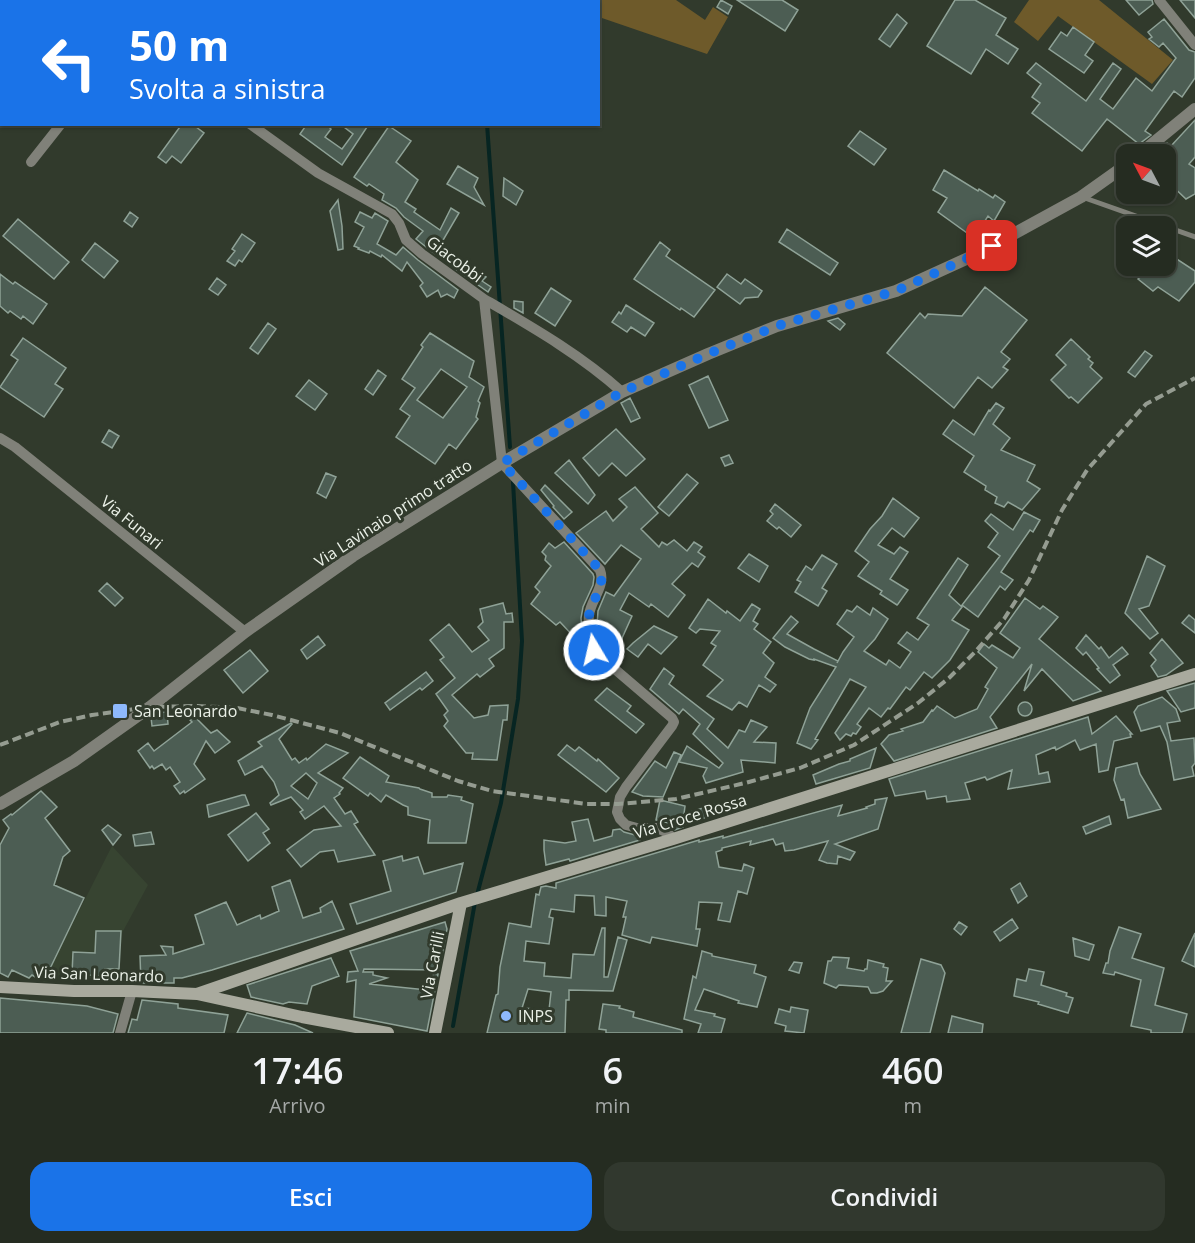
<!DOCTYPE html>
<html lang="it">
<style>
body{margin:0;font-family:"Open Sans",sans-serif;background:#31382e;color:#f1f3f6;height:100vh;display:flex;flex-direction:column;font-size:22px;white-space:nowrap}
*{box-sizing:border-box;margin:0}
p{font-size:20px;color:#a3a7a5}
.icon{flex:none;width:33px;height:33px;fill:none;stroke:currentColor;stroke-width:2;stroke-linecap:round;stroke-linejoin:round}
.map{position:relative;height:1033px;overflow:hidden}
.sheet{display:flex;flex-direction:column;background:#252c21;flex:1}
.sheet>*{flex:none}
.guide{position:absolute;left:0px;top:0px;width:600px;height:126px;box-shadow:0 2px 4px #0004,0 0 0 2px #42483f;background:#1a73e8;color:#fff;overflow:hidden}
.needle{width:39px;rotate:311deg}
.tools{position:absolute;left:1116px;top:144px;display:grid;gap:12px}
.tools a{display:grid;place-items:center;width:60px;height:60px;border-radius:12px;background:#252c21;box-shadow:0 2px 4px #0004,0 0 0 2px #42483f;font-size:30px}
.pin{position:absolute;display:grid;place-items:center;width:51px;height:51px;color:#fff;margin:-26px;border-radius:12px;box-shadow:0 3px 9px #0006}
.me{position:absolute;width:66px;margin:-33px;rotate:351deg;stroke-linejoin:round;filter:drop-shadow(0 0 4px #0008)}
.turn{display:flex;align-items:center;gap:21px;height:126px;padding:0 30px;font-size:27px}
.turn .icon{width:78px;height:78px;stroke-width:2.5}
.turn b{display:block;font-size:42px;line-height:51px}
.eta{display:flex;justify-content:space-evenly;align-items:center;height:102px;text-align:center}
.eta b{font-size:36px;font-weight:600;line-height:42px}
.action{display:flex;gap:12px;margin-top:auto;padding:12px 30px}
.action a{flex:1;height:69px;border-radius:18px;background:#1a73e8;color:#fff;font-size:24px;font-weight:600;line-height:69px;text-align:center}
.action a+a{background:#31382e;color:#f1f3f6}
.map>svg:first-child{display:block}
</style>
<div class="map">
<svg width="1195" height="1033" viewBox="0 0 1195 1033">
<rect width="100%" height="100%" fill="#313a2c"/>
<path fill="#374431" d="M112,846L148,885L122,933L118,980L69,977L43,982Z"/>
<path fill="#6e5a2a" d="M548,0H676L705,20L713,7L728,17L707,54L599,17L598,2H552Z
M1029,0H1099L1173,60L1152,84L1058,16L1038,41L1014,22Z"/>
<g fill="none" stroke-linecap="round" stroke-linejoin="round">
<path stroke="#072522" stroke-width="4" d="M479,0V2
M13,2L14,0
M0,14L2,13
M487,124L510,447
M477,895L501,803L518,699L522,641L513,482
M453,1026L475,902"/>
</g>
<path fill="#4c5d53" stroke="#8fa297" stroke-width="1.5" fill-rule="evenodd" d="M721,0L732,6L728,14L717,7Z
M737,0H782L798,10L785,31Z
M955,0H975L1006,18L996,35L1018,49L1008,64L986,49L971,74L927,46Z
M1126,0H1152L1153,4L1139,15Z
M1180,0H1195V18Z
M897,14L907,23L890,47L879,39Z
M1164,19L1189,50L1195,52V78L1182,97L1174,91L1145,131L1151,135L1139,144L1107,119L1082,151L1032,113L1040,103L1032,97L1041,84L1027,73L1036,63L1086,101L1113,63L1121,69L1100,99L1113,109L1136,78L1152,91L1176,58L1163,43L1159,47L1149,39L1152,37L1148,32Z
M1073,27L1094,42L1085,55L1093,61L1084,73L1049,49L1061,32L1067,36Z
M1195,120V157L1189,164L1195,168V194L1186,199L1166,180V154H1153L1167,143L1171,146Z
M182,124H192L204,133L181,163L172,156L166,163L158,157Z
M307,124H325L331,129L325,137L342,149L353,134L340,124H369L342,165L300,134Z
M389,126L411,141L396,162L418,180L405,202L416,209L414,212L440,230L451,208L459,213L435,254L416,239L423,231L404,217L396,208L382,200L384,194L369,184L367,186L354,177Z
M860,131L886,149L874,165L848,146Z
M458,166L478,178L474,187L484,205L447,184Z
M944,170L978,191L979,189L993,198L995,195L1005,202L994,221L988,216L974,238L938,212L947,198L933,190Z
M504,178L523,191L516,205L503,196Z
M338,200L342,226L343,249L338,250L330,211Z
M130,212L138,218L132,227L124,221Z
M360,212L372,218L375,213L388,221L377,244L396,255L403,247L418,260L458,290L454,298L447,294L441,297L438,290L427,297L420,286L423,283L407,262L402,271L382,255L381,257L370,251L369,253L358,249L359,248L354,246L364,227L355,222Z
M18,219L69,262L54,279L3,236Z
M787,229L838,263L830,275L779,242Z
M242,234L255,243L242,262L239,260L235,266L227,261L235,251L232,249Z
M660,242L670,250L666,256L715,290L694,317L681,308L680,310L634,279Z
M95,243L118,261L104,278L82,260Z
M1166,252L1195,271V282L1179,301L1158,287L1153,291L1138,279L1154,266H1166Z
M456,264L473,275L476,271L486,277L482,281L491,287L488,292L454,268Z
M0,274L13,284L15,282L47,304L33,324L23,316L21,319L10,311L8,313L0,306Z
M727,274L741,284L745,279L762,291L758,297L745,298L740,304L717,287Z
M217,278L226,285L218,295L209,289Z
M985,287L1027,320L1001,352L1010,359L1003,367L1008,370L992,388L978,377L954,408L887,353L920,313L925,318L928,314L962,316Z
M551,288L571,301L555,326L535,313Z
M514,301L523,302V313L514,308Z
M626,305L654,323L645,336L631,327L627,332L612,322L619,312L621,314Z
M838,318L845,324L840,330L828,321Z
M268,323L276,329L258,354L250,348Z
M430,333L474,361L469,377L484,387L478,401L480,403L476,417L478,419L456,449L449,444L435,464L396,437L410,416L400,409L415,388L402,379L423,347L421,345ZM441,369L467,387L443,418L417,400Z
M23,338L66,368L55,384L63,389L44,417L0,387L18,360L11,355Z
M1071,339L1090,357L1088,359L1093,363L1090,367L1102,378L1078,403L1071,397L1069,398L1051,380L1066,365L1056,355Z
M1145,351L1152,356L1135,377L1128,372Z
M378,370L386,376L373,395L365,389Z
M708,376L728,420L709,428L689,385Z
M309,380L327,394L315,410L296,396Z
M630,398L640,418L631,422L621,403Z
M996,403L1004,408L993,424L1010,438L1001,450L1035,465L1027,481L1040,489L1022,510L1008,502L1004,507L995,503L997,497L985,490L986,486L964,472L974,456L943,434L953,420L974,435L989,410L990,411Z
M616,429L645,459L626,476L612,463L599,476L583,458Z
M109,430L119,436L112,448L102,442Z
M729,455L733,463L725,466L721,458Z
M569,460L595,495L588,504L555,473Z
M326,473L336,477L326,498L317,493Z
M687,474L698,483L669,516L658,507Z
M545,485L572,512L564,519L553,507L554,506L541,490Z
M635,487L658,513L641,529L659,547L662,542L667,545L674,540L687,551L694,542L702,547L698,552L705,557L698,567L692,563L672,584L685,595L668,617L651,604L649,607L629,593L620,610L632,616L613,658L604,649L600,642L597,626L598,611L606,592L614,596L641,559L621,545L605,564L576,533L606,511L613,521L627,507L619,499Z
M893,498L919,518L904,537L892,528L878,545L894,554L900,547L908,552L890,579L908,590L898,604L897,605L880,594L882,591L858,576L869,562L855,551L870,529L882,516Z
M775,504L801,525L791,537L779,527L777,529L767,521L773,514L770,511Z
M1024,512L1040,520L1033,532L1030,530L1001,572L1013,580L1005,590L1000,586L978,617L962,605L1000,556L988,547L998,533L985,521L991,514L1013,530Z
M564,542L593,574L594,577L593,585L583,607L581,618L582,630L575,638L560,622L556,625L531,604L540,592L535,587L551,566L545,560L546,556L542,552L549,543L555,548Z
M749,554L768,566L759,582L738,568Z
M822,555L837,564L822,588L827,591L818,606L795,592L801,582L797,580L806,566L812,570Z
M1147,556L1165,566L1149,606L1139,609L1158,633L1150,639L1125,613Z
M958,558L968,565L949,595L962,607L952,620L969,630L950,660L932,678L924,672L910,690L906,687L890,709L888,708L881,717L869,708L857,724L861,727L856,734L853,733L851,736L846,734L840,740L835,733L866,687L850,679L815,739L818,740L811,749L797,743L810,708L836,667L814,659V660L809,659L785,647L773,638L791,616L798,622L787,634L814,649L838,661L837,663L843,652L854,637L837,624L847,610L852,612L857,606L870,615L873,608L888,619L875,639L864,651L886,665L889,660L900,668L911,652L898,643L907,632L918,640L929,625L917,618Z
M107,583L123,598L115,606L99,591Z
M1025,598L1040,609L1043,606L1058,617L1039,639L1101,691L1073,701L1042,669L1024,691L1032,664L990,717L997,728L894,761L881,744L889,735L903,731L901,729L923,722L932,710L933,711L937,706L955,718L977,709L988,689L985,687L997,668L978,652L984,644L989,648L992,645L1013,658L1020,648L1000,633Z
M708,599L726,613L727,611L740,621L752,604L760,609L753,621L758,624L754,629L771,642L763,653L774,663L765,677L776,685L770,692L759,685L747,707L739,702L732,710L707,696L723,680L703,665L716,646L711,643L720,631L700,629L696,633L689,628Z
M503,603L506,614L512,613L513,622H504V648L489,659L494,666L480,677L477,674L452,695L474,718L488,715L490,706L508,705L507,720H503L497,760L472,759L473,753H466L444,726L448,721L444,715L448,711L436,694L455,678L440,660L444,657L430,640L449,624L472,652L489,640L478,627L483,622L480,609Z
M1189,615L1195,620V633L1182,623Z
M654,626L677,637L661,654L648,644L638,657L627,649L633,643Z
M1086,635L1099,649L1101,647L1109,658L1122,647L1128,654L1113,665L1120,675L1110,683L1097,669L1099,668L1086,652L1083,655L1076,648Z
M318,636L325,645L307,659L301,650Z
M1162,639L1183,663L1166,675L1158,677L1151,666L1156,660L1150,653Z
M250,650L268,671L243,693L224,670Z
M664,668L674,676L669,684L714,719L707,729L728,748L739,730L745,732L751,720L767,727L754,742L776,743L775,763L741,760L743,772L706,783L703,776L707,768L679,762L687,746L719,768L723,763L693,734L700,724L683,709L679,714L650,689Z
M426,672L433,681L422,690L420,688L390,710L385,703Z
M1195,683V708L1181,712L1167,691Z
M607,688L631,706L627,711L644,724L636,733L595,700Z
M1162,697L1176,709L1180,721L1167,723L1171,741L1194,738L1195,763L1192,767L1194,776L1174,780L1167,742L1160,726L1141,731L1134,712L1138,706Z
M1018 709a7 7 0 1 1 14 0a7 7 0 1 1-14 0Z
M167,712L168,724L152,726L151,717L156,713Z
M194,716L211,733L217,730L230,742L215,753L206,741L194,764L205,779L185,793L184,791L180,794L174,786L180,782L170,767L166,770L162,764L154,769L152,766L150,768L138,751L148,743L154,751L192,722L190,720Z
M1116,716L1132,734H1130L1131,737L1114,741L1108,770L1099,772L1096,744L1080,750L1075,740L1056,750L1055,747L1036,755L1039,774L1048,772L1050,782L1008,789L1012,770L987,780L985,777L965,783L970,799L947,802L946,796L927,799L925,791L895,796L889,779L1088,717L1092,734Z
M291,723L292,724L279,739L292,760L295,758L299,763L306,758L307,760L326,744L348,753L318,773L343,788L339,793L340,794L334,798L345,814L351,811L358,822L354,824L375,855L338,862L334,850L320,852L301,867L287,850L314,830L341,826L324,806L305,819L300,812L303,810L291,797L271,805L270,803L279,795L274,782L262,766L245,775L238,761L262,746L258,742ZM306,773L317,783L308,799L291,786Z
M567,745L575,751L579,747L597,761L598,759L619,778L606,792L558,755Z
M876,748L870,768L816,784L813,775L839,764L850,761V759Z
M674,752L681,755L663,797L643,796L632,792L655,761L666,768Z
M360,757L389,776L386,782L419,788L420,789L432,793V797H447L448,795L462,797L461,800L473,804L466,843H428L430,820L408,815V807L403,805L386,795L381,802L370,793L368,796L343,778Z
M1137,763L1140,774L1161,809L1128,818L1124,799L1121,800L1114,780L1116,768Z
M41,791L57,807L45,818L70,851L63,857L54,885L84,898L45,979L39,975L37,978L32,975L29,978L12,970L8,977L0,973V845L9,828L3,820L11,814L12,815Z
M242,795H245L249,805L209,817L207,805Z
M887,798L878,829L835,844L855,852L850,860L838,856L837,864L827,863L819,860L828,841L794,850L785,851L783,843L776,845L773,839L750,845L751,841L722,848V850L716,852L719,867L742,871L744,864L754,868L747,894L738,891L730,922L718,920L722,903L699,902L696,929H700L697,946L652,937L650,943L622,935L626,917H623L627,901L606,897V916L595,915L594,896L575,895L574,912L551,909L549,917L553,918L549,944L526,941L524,961L545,963L544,976L571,978L573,954L594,955L602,928H605L604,977H608L618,937L627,940L613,991L569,990V1000H566L565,1033H487L496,995L498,994L500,967L509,923L531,927L536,894L539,895L541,887L546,886L556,888V883L699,840V842L723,836V838L842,805L838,816L867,808L866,807L875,804V800ZM528,989L551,992L549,1010L522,1008Z
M660,800L685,806L684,814L719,803L722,812L683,825V827L675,830L673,828V824L656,820Z
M256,813L269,829L263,833L270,843L248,861L228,835Z
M1109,816L1111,824L1086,834L1083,827Z
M588,819L594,841L612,836L613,830L620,829L624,832L639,836L640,840L570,861L569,859L546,865L544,850V840L565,843L576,841L572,822Z
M108,825L121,835L113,845L102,830Z
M151,832L154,844L135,846L133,835Z
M402,856L403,861L418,857L424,874L463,863L456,892L357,924L350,904L391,891L383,861Z
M290,880L303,918L321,912L320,908L332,901L344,929L212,970L182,978H174V983H141L140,956L166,955L161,946L173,947V954L204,944L195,915L226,902L237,925L260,915L261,919L279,911L272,887Z
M1020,883L1027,896L1018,903L1011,889Z
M1012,919L1018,928L1000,941L994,932Z
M445,922L447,929L439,970L364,969L363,972H373V975L387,978L369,984L427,990L434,973L438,974L427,1031L354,1017L356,980L347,982L348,972L358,971L350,951Z
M959,922L967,927L961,935L954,929Z
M1119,927L1141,934L1132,958L1164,968L1155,1005L1187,1014L1182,1033H1151V1030L1131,1026L1141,980L1115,972L1114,975L1103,973L1106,963H1108L1110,951Z
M96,931H121L119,969H105L104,976L72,974L73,952L95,953Z
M1195,933V967L1182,961Z
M1073,938L1094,945L1089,960L1075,956Z
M702,951L712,954V956L756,965L754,973L766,977L757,1007L738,1003L739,1001L704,989L695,1010L715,1014L714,1016L725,1019L721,1033H698L701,1024L684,1019L693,976L696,978Z
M833,957L849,958L847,968L864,971L865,969H867L868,960L884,964L883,967L888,968L886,981H892L883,991L877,993H871L868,987L839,985L836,988L824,983L828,961H831Z
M331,958L339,976L312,986L307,1004L289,1002L283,1004L251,997L247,985Z
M921,959L941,965L945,973L930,1033H901Z
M794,962L802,963L799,973L789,970Z
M1029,969L1044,972L1041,985L1067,993L1066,996L1073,998L1068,1013L1038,1004L1039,1002L1014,996L1017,979L1026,981Z
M0,998L87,1006L118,1014L113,1033H0Z
M142,1000L178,1004V1008L228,1015L224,1033H128L132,1019L137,1020Z
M603,1004L620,1006L619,1008L634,1012L633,1017L682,1030V1033H606V1030L599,1029Z
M791,1007L808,1010L804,1033L785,1031L786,1026L775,1023L779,1009L790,1012Z
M247,1013L295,1025L313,1033H237Z
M952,1016L983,1024L982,1033H948Z"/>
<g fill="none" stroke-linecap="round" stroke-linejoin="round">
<path stroke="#808179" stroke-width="5" d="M1082,197L1195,237"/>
<path stroke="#808179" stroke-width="10" d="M1159,0L1195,45
M250,124L318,173L392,214L399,223L406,240L422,254L484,299L502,463L600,570C606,586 591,599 589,615C588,623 590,641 594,648C596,652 600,656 603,659L672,718L674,722L672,726L626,787L620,797L617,812L620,819L626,825L637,828H657L668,833L673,839
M31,162L61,124
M484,299C532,327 581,355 622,392
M0,438L15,447L245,632
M120,1033L132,991"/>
<path stroke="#808179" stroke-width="12" d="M1140,154L1195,109
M0,804L74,761L150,707L245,632L353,556L502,463L604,403L622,392L708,354L752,336L777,326L896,291L977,254L1081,197L1126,165"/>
<path stroke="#a9aa9e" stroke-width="12" d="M0,987L74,991H132L197,994L302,1017L388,1033
M197,994L461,903L673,839L1195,674
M435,1033L461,903"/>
<path stroke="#959c91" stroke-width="4" stroke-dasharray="9 4.5" stroke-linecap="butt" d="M0,745L60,722L92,715L150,707L197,706L237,708L272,715L340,733L458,781L492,791L587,804H618L676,799L745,783L800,768L854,745L918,703L949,678L975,652L1004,619L1029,580L1062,510L1087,470L1146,404L1195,378"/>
</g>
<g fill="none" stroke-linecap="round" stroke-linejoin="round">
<path stroke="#1a73e8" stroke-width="10" stroke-dasharray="0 18" d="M594,650C591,639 588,627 589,616C591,600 606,587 600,570L502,463L622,392L708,354L777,326L896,291L977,254L992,246"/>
</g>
<g fill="#8eb9fd" stroke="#313a2c" stroke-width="2">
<rect x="112" y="703" width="16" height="16" rx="3"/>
<circle cx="506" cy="1016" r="6"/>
</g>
<g text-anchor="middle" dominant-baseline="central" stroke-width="6" stroke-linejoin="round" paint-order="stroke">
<g font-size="16" fill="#eaf0e7" stroke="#313a2c">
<text transform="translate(455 259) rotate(37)">Giacobbi</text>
<text transform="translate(393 513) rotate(-33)">Via Lavinaio primo tratto</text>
<text transform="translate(132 522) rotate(39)">Via Funari</text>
<text transform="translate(690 816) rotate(-17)">Via Croce Rossa</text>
<text transform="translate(432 965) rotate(-79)">Via Carilli</text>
<text transform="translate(99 974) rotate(2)">Via San Leonardo</text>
</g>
<g font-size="16" fill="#eaf0e7" stroke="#313a2c" text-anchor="start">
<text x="134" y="711">San Leonardo</text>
<text x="518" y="1016">INPS</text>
</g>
</g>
</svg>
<div class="tools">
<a><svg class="needle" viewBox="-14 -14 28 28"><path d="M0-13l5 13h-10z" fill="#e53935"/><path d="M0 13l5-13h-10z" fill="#a3a7a5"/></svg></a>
<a><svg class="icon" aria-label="layers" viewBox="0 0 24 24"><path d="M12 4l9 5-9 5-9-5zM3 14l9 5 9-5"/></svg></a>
</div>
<div class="pin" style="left:992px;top:246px;background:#d93025"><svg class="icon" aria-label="arrive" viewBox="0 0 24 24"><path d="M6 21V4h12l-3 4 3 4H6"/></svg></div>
<svg class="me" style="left:594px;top:650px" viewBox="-20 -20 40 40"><circle r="17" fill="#1a73e8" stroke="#fff" stroke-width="3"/><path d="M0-11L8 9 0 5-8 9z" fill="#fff"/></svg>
<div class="guide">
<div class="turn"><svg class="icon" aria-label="left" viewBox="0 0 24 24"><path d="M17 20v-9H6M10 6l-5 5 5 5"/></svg><div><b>50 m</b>Svolta a sinistra</div></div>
</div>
</div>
<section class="sheet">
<div class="eta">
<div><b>17:46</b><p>Arrivo</p></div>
<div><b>6</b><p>min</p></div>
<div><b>460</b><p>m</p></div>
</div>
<div class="action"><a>Esci</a><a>Condividi</a></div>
</section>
